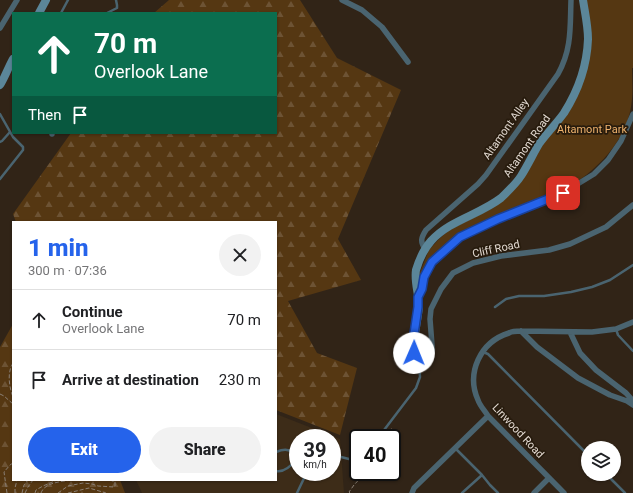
<!DOCTYPE html>
<meta charset="utf-8">
<style>
body{margin:0;font-family:Roboto,sans-serif;background:#f2f2f2;color:#202124;height:100vh;display:flex;flex-direction:column;font-size:15px;white-space:nowrap}
*{box-sizing:border-box;margin:0}
p{font-size:13px;color:#757577}
.icon{flex:none;width:22px;height:22px;fill:none;stroke:currentColor;stroke-width:2;stroke-linecap:round;stroke-linejoin:round}
.map{position:relative;flex:1;overflow:hidden}
.details{position:absolute;left:12px;top:221px;width:265px;height:260px;display:flex;flex-direction:column;background:#fff;border-radius:0px;box-shadow:0 1px 3px #0004}
.details>*{flex:none}
.guide{position:absolute;left:12px;top:12px;width:265px;height:122px;border-radius:0px;box-shadow:0 1px 3px #0004;background:#0b6e4f;color:#fff;overflow:hidden}
.buttons{position:absolute;left:581px;top:441px;display:grid;gap:8px}
.buttons a{display:grid;place-items:center;width:40px;height:40px;border-radius:50%;background:#fff;box-shadow:0 1px 3px #0004;font-size:20px}
.speed{position:absolute;left:289px;top:429px;display:flex;gap:8px;font-size:20px;font-weight:700;text-align:center}
.speed>*{display:grid;place-content:center;width:52px;height:52px;border-radius:50%;background:#fff;box-shadow:0 1px 3px #0004;line-height:1}
.speed small{font-size:10px;font-weight:400}
.speed .limit{border:2px solid #111;border-radius:6px;background:#fff;color:#111}
.pin{position:absolute;display:grid;place-items:center;width:34px;height:34px;color:#fff;margin:-17px;border-radius:8px;box-shadow:0 2px 6px #0006}
.me{position:absolute;width:44px;margin:-22px;rotate:1deg;stroke-linejoin:round;filter:drop-shadow(0 0 3px #0008)}
.turn{display:flex;align-items:center;gap:14px;height:84px;padding:0 16px;font-size:18px}
.turn .icon{width:52px;height:52px;stroke-width:2.5}
.turn b{display:block;font-size:28px;line-height:34px}
.then{display:flex;align-items:center;height:38px;padding:0 16px;background:#0003;gap:8px;font-size:15px}
.round{display:grid;place-items:center;flex:none;width:42px;height:42px;border-radius:21px;background:#f2f2f2}
.headline{display:flex;align-items:center;justify-content:space-between;height:68px;padding:0 16px}
h1{font-size:24px;font-weight:800;line-height:30px;color:#2563eb}
.button{display:flex;gap:8px;margin-top:auto;padding:8px 16px}
.button a{flex:1;height:46px;border-radius:24px;background:#2563eb;color:#fff;font-size:16px;font-weight:800;line-height:46px;text-align:center}
.button a+a{background:#f2f2f2;color:#202124}
ul{padding:0;list-style:none}
li{display:flex;align-items:center;gap:12px;height:60px;padding:0 16px;border-top:1px solid #e0e0e0}
li div{flex:1}
li b{display:block;font-size:15px}
li em{font-style:normal}
.map>svg:first-child{display:block}
</style>
<div class="map">
<svg width="633" height="493" viewBox="0 0 633 493">
<defs>
<pattern id="forest-firs" width="22" height="20" patternUnits="userSpaceOnUse"><rect width="22" height="20" fill="#553712"/><path d="M5 1l3.5 6h-7zM16 11l3.5 6h-7z" fill="#6d5334"/></pattern>
</defs>
<rect width="100%" height="100%" fill="#312417"/>
<path fill="#3d2c18" fill-rule="evenodd" d="M276,414L340,439L344,493H142L136,480H276ZM298,438H332V472H298Z"/>
<path fill="url(#forest-firs)" d="M169,0H300L337,58L401,90L338,239L361,280L288,301L317,353L357,368L340,435L276,410V222H16L13,214L71,133H276V13H154Z
M13,324V480H120L125,493H0V347Z"/>
<path fill="#553712" d="M587,0H633V68H632C632,78 633,89 632,99C629,140 596,172 562,191L474,228L437,254L421,287L419,277L420,272L429,250L438,240L449,230L493,208L543,144L582,85Z"/>
<g fill="none" stroke-linecap="round" stroke-linejoin="round">
<path stroke="#8b8076" stroke-width="1" stroke-dasharray="4 2" stroke-linecap="butt" d="M13,363C7,372 9,387 13,397
M0,394L4,396L13,404
M388,438L392,427
M7,493L4,472L10,465L13,463
M15,493V488L17,480
M22,493L24,485L28,480
M25,493L28,487L33,480
M35,493L36,490L43,486L57,480
M41,493C45,482 61,482 71,480
M58,493L68,486L83,483L92,484L98,486L114,487L115,486V482L110,480
M68,493L89,488L106,493
M350,493L349,492L354,485L366,472"/>
<path stroke="#4a6470" stroke-width="2.5" d="M61,13L68,0
M107,13L117,8V5L116,0
M0,114L13,137L23,147V150L0,179
M0,142L2,141L10,132
M495,307L506,299L519,296H544L571,292L592,287L610,280L633,265
M616,329L618,335L633,351
M483,352L488,354L588,455
M378,438L416,388L420,377L419,360
M455,448L482,475L490,485L498,493
M276,452C286,448 289,450 298,454
M332,456H337L353,460L358,457
M276,471C284,473 293,464 298,458
M606,474L625,493
M297,493L307,472
M462,493L482,475"/>
<path stroke="#4a6470" stroke-width="5.5" d="M342,0L362,10L382,27L408,62
M0,28L17,0
M52,133V134
M425,249C420,241 421,238 426,230L478,184L486,175L558,74C572,49 570,27 571,0
M418,297L422,289L424,277L432,261L460,237L498,219L563,193L594,174L608,160L621,141L633,114
M521,331L537,347L578,378L610,395L627,401L633,405
M570,332L580,353L596,370L626,393L633,401
M419,359H423L426,358L429,356L432,351V345L430,319L431,309L441,289L453,273L473,263L501,256L549,250L570,244L606,227L633,205
M412,493L414,488L488,416
M534,493L549,478
M564,493L488,416C485,411 480,406 478,400C466,373 480,342 509,333C512,331 517,331 521,331L592,332L616,329L633,322"/>
<path stroke="#5b8699" stroke-width="8" d="M39,13L46,0
M0,85C5,77 8,68 13,59
M419,359C414,355 414,351 414,346C414,332 418,320 419,306C419,294 414,282 416,270C419,260 424,249 431,241C450,220 479,215 501,198C508,191 516,184 521,176C528,165 533,154 539,144C547,133 556,124 564,113C578,91 587,66 588,39C588,26 585,13 583,0"/>
</g>
<g fill="none" stroke-linecap="round" stroke-linejoin="round">
<g stroke="#184099" stroke-width="10">
<path id="route" d="M414,353V334L418,307V297L422,289L424,277L432,262L460,237L498,219L563,193"/>
</g>
<use href="#route" stroke="#2563eb" stroke-width="7"/>
</g>
<g text-anchor="middle" dominant-baseline="central" stroke-width="3.5" stroke-linejoin="round" paint-order="stroke">
<g font-size="11" fill="#e3dad2" stroke="#271b0d">
<text transform="translate(506 129) rotate(-55)">Altamont Alley</text>
<text transform="translate(527 146) rotate(-55)">Altamont Road</text>
<text transform="translate(496 249) rotate(-12)">Cliff Road</text>
<text transform="translate(518 431) rotate(47)">Linwood Road</text>
</g>
<g font-size="11" fill="#eeb26d" stroke="#271b0d">
<text x="592" y="129">Altamont Park</text>
</g>
</g>
</svg>
<div class="buttons">
<a><svg class="icon" aria-label="layers" viewBox="0 0 24 24"><path d="M12 4l9 5-9 5-9-5zM3 14l9 5 9-5"/></svg></a>
</div>
<div class="speed"><div>39<small>km/h</small></div><div class="limit">40</div></div>
<div class="pin" style="left:563px;top:193px;background:#d93025"><svg class="icon" aria-label="arrive" viewBox="0 0 24 24"><path d="M6 21V4h12l-3 4 3 4H6"/></svg></div>
<svg class="me" style="left:414px;top:353px" viewBox="-20 -20 40 40"><circle r="19" fill="#fff"/><path d="M0-13L10 11 0 6-10 11z" fill="#2563eb"/></svg>
<div class="guide">
<div class="turn"><svg class="icon" aria-label="ahead" viewBox="0 0 24 24"><path d="M12 20V5M6 11l6-6 6 6"/></svg><div><b>70 m</b>Overlook Lane</div></div>
<div class="then">Then<svg class="icon" aria-label="arrive" viewBox="0 0 24 24"><path d="M6 21V4h12l-3 4 3 4H6"/></svg></div>
</div>
<section class="details">
<div class="headline"><div><h1>1 min</h1><p>300 m · 07:36</p></div><a class="round"><svg class="icon" aria-label="close" viewBox="0 0 24 24"><path d="M6 6l12 12M18 6L6 18"/></svg></a></div>
<ul>
<li><svg class="icon" aria-label="ahead" viewBox="0 0 24 24"><path d="M12 20V5M6 11l6-6 6 6"/></svg><div><b>Continue</b><p>Overlook Lane</p></div><em>70 m</em></li>
<li><svg class="icon" aria-label="arrive" viewBox="0 0 24 24"><path d="M6 21V4h12l-3 4 3 4H6"/></svg><div><b>Arrive at destination</b></div><em>230 m</em></li>
</ul>
<div class="button"><a>Exit</a><a>Share</a></div>
</section>
</div>
